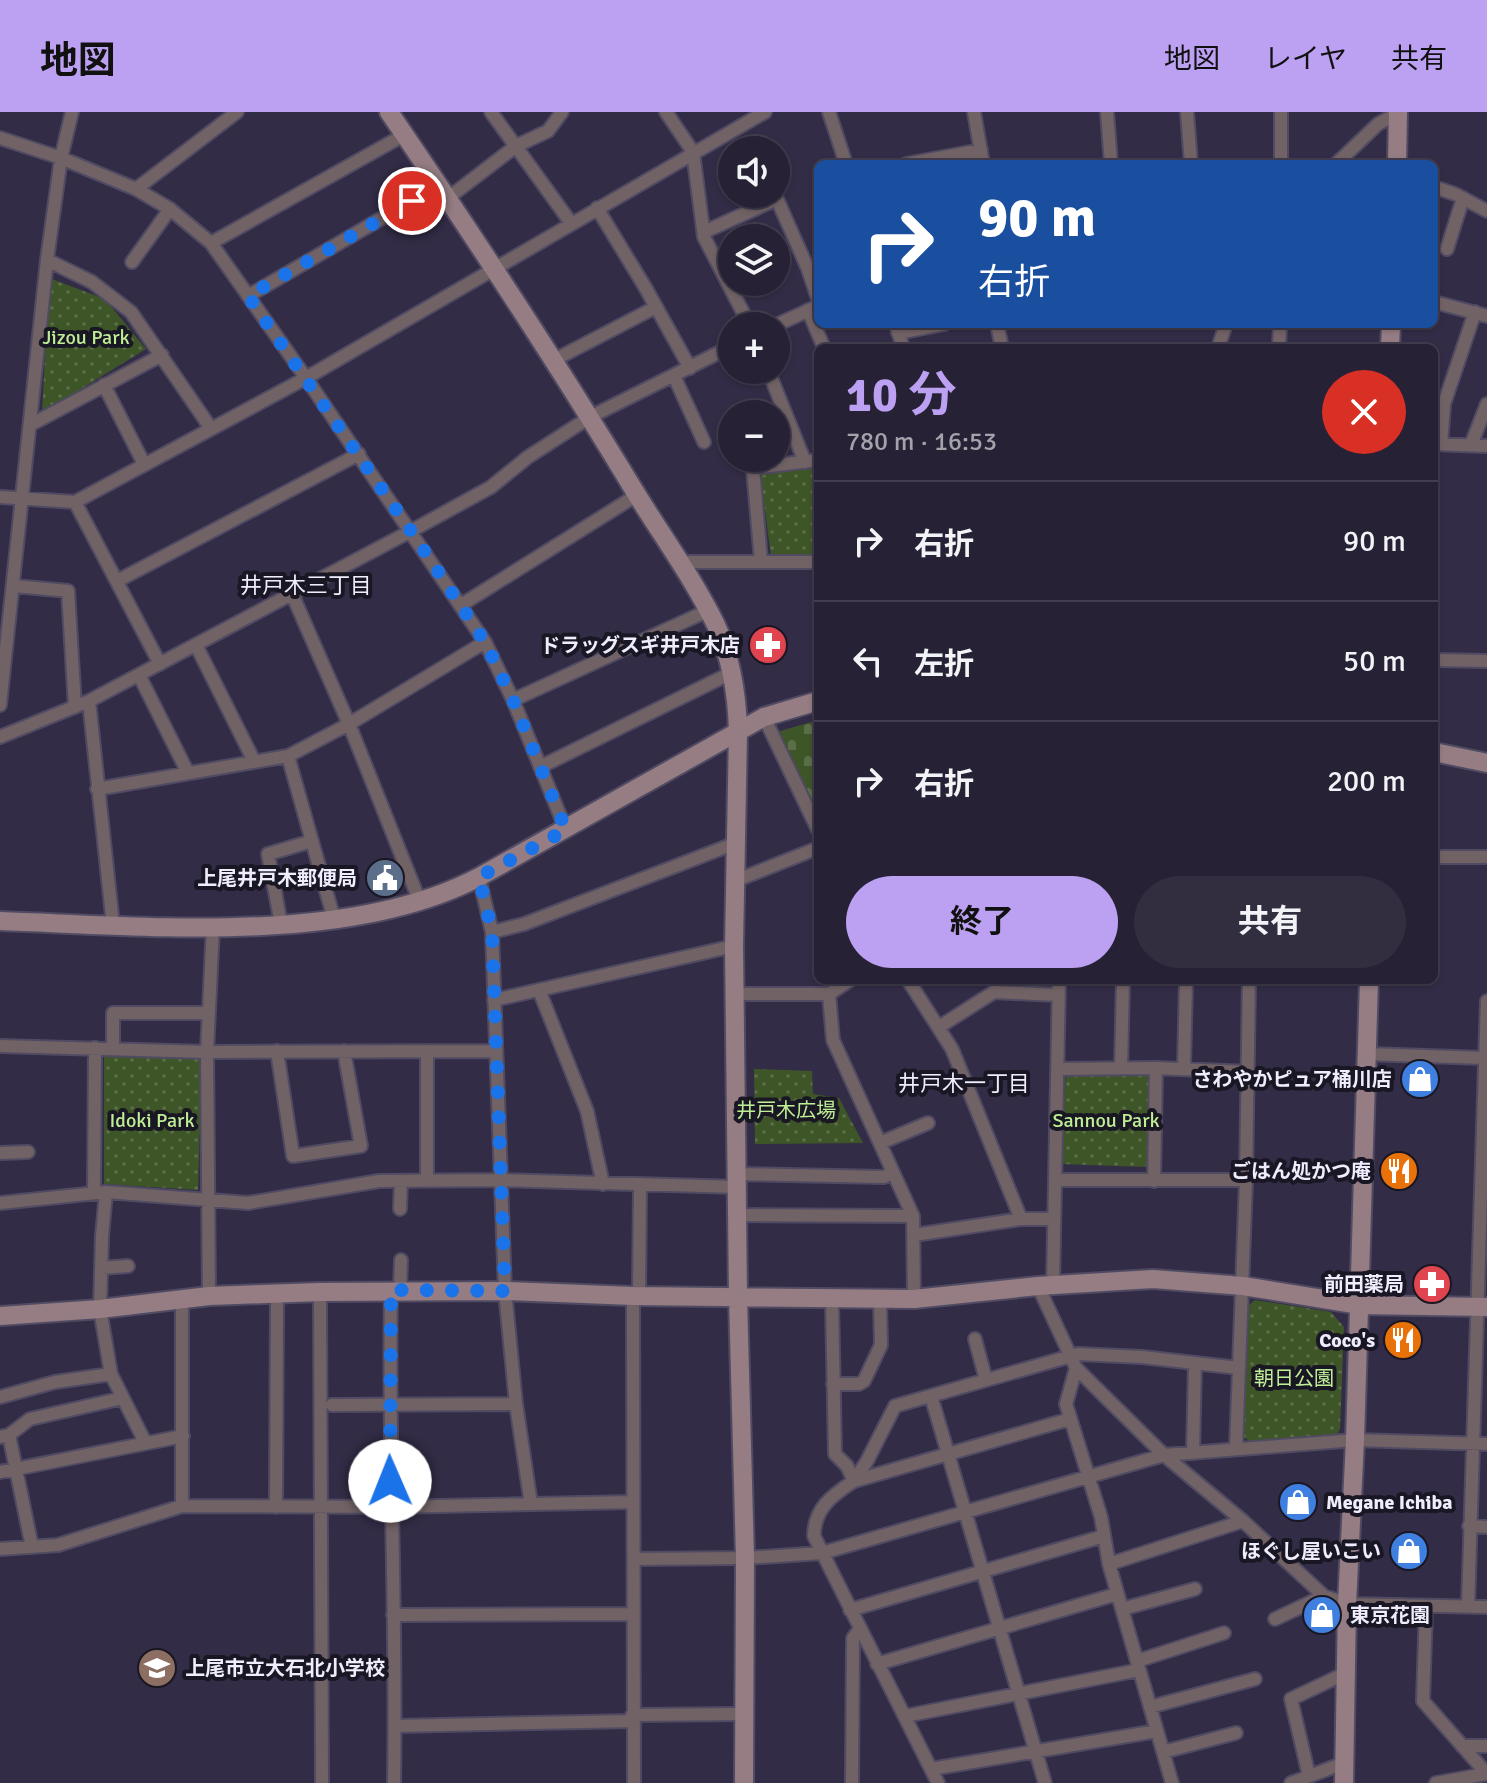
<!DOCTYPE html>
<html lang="ja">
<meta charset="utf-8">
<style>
body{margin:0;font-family:Signika,"Noto Sans JP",sans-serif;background:#322e40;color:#f1f3f6;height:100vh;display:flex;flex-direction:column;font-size:30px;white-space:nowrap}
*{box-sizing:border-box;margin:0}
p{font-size:26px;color:#a4a3ac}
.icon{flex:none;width:44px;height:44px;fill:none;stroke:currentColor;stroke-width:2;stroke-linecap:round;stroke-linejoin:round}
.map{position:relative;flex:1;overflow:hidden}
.sheet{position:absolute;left:814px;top:232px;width:624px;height:640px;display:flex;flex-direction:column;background:#262134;border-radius:12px;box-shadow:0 2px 6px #0004,0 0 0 2px #423e4f}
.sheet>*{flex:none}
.hud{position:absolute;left:814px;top:48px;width:624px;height:168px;border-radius:12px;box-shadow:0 2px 6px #0004,0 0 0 2px #423e4f;background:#1a4fa0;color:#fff;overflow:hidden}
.buttons{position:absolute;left:718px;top:24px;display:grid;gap:16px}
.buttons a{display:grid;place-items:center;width:72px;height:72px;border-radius:50%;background:#262134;box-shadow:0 2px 6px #0004,0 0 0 2px #423e4f;font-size:40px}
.pin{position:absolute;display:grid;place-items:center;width:68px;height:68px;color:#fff;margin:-34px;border:4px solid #fff;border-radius:50%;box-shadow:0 2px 8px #0007}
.me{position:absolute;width:88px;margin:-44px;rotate:359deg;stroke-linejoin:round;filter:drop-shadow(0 0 6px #0008)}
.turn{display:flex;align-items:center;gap:28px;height:168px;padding:0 32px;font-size:36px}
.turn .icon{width:104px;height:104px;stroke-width:2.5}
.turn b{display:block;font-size:56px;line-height:68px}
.round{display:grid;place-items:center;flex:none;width:84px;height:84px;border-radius:42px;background:#322e40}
.summary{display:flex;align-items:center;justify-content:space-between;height:136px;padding:0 32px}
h1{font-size:48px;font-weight:700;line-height:60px;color:#bca0f2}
.primary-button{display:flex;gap:16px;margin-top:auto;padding:16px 32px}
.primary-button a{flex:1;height:92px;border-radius:48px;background:#bca0f2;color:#111;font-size:32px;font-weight:700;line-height:92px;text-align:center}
.primary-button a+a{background:#322e40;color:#f1f3f6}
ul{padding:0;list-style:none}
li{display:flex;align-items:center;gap:24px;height:120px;padding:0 32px;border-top:2px solid #423e4f}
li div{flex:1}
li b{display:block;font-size:30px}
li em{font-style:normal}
header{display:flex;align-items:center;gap:48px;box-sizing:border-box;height:112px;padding:0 40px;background:#bca0f2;color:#111}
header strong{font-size:38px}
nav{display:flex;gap:44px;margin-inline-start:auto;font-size:28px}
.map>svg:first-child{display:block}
</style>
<header>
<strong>地図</strong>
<nav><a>地図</a><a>レイヤ</a><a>共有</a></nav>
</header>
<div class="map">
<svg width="1487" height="1671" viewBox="0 0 1487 1671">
<defs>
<pattern id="grass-dots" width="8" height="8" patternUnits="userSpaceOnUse" patternTransform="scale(2)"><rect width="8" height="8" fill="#3e5528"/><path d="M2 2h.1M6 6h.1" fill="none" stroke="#5a6e48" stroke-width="1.8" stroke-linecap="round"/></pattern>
<pattern id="cemetery-stones" width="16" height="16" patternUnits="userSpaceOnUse" patternTransform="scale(2)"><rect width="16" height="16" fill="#3e5528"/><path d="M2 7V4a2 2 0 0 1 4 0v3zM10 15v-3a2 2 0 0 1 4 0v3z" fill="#5a6e48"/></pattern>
</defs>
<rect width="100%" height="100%" fill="#322c46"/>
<path fill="url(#grass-dots)" d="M49,166L105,187L146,237L42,301Z
M818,353V443L771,444L760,361Z
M104,943H202L198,1078L104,1072Z
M754,957L812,959L813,982L839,986L863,1031L755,1032Z
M1066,960L1152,963L1147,1055L1060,1052Z
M1255,1188L1331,1200L1344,1215L1340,1317L1336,1324L1250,1330L1244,1325L1249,1193Z"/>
<path fill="url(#cemetery-stones)" d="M818,608V708L777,620Z"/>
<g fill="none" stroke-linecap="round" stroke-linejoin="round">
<g stroke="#504b63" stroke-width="16">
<path id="street" d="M491,0L571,111
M666,0L693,40L704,125L750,214
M829,0L846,52
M974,0L983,52
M1107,0L1111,52
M1187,0L1191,52
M1281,0V52
M0,26L61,46L136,77L170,97L211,131L306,266L485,530L513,588L566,718
M906,52L981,38
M1336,52L1378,12L1398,1
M1434,75L1455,82L1487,99
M136,77L237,0
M448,86L516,34L548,19L562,0
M597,96L645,175L690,256
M704,120L777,87L808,157L818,187
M211,131L404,23
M1447,137L1463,86
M47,148L92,170L131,200L210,315
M132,150L170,97
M248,184L439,73
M1434,190L1487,204
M808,198L824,236
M896,212L903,236
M997,212L1002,236
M774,214L818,194
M898,221L944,212
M1218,236L1226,212
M1279,236L1280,212
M554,248L656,195
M768,258L805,350
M674,264L704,330
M104,273L144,352
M30,313L162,243
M1434,332L1487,334
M1441,332L1444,292L1475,200
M1471,333L1487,292
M0,385L75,390L306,266L765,0
M75,390L160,552
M761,449L753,356L818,348
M678,450H818
M117,469L359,342
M14,474L68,479L75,595
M292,482L349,612L420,790
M461,493L637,383
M196,533L254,649
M1434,548L1487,549
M139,563L188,661
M513,588L707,499
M89,589L113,813
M0,593L47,148L61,46L72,0
M764,605L818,718
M0,625L89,589L411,419L491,375L528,345L590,305L732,234
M288,644L334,807
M540,655L731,561
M97,677L288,644L349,612L485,530
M1434,745H1487
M479,765L492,820L505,1179L516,1292L531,1392
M737,768L818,736
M281,812L268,742L312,729
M492,820L524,812L736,731
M908,868L952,937L1021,1107
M539,878L587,999L603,1072
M735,882H829L833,928L913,1104L914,1187
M829,882L850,868
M494,888L734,834
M939,915L994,880L1057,883
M0,934L207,940L496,939
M113,937V901H209
M277,939L293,1044L361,1034L344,939
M1367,942L1484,946
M1121,956L1123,868
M1057,957L1156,956L1248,960
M1184,957L1186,868
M880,1031L928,1011
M0,1041L28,1040
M736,1062L884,1065L893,1060
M1055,1068H1246
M427,1069V939
M1154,1069L1156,956
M106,1080L102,1124L100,1197L111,1262L145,1330
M94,1081L95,936
M0,1091L106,1080L248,1091L379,1069L502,1068L737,1075
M400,1097L401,1069
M737,1103L913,1104
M914,1123L1021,1107H1054
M101,1156L128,1154
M1053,1173L1059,868
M1038,1174L1076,1256L1164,1343L1243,1409L1324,1484L1347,1492L1487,1495
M391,1178C388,1343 397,1507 394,1671
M400,1178L401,1148
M320,1180L322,1671
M209,1184L207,940L213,814
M633,1184L634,1671
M639,1184L640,1074
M182,1188V1394
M832,1188L835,1342L847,1354L854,1369
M975,1227L986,1268
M1076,1256L1066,1292L1101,1405L1109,1452L1172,1671
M833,1272H859L864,1269L881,1233L880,1188
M931,1284L1045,1671
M0,1285L55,1270L111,1262
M332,1293L516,1292
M9,1323L32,1435
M0,1325L9,1323L30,1307L123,1286
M1236,1337L1246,1068L1249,868
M1193,1341L1195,1251
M0,1360L183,1324
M854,1369L867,1349L895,1294L1078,1242L1142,1245L1239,1256
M276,1395L277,1182
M1469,1414L1487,1415
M0,1437L58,1433L182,1394L391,1395L633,1390
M634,1447L745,1446L822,1441L1164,1343L1355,1328L1487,1332
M1109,1452L1243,1409
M1426,1494L1423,1589L1487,1662
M1468,1495L1487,889
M1122,1497L1195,1477
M850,1498L1104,1424
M393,1503L632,1502
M1275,1507L1324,1484
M1137,1549L1224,1521
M877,1552L1117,1482
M1150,1595L1255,1567
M632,1603L744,1602
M905,1604L1139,1558
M395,1614L632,1609
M1462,1634H1487
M1163,1640L1236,1621
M931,1657L1157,1619
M1309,1664L1291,1587L1346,1561
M852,1671L853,1526L859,1518
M938,1671L814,1424C814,1397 832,1383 854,1369L1070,1307
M1291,1671L1344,1651
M1436,1671L1486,1662"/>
</g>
<g stroke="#504b63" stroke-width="22">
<path id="secondary" d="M389,0C475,126 558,252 637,383C663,425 694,468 716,513C731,545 737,583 738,619L734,834L738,1186L745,1446L744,1671
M1397,52L1398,0
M1390,236L1391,212
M1434,640L1487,651
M0,809C146,814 348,834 479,765L764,605L818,589
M0,1204L100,1197L209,1184L320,1180L505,1179L633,1184L914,1187L1038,1174L1153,1167L1243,1174L1360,1193L1487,1195
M1344,1671L1347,1492L1355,1328L1369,868"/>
</g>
<use href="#street" stroke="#716265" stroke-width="12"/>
<use href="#secondary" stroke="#957d83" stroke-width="18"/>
</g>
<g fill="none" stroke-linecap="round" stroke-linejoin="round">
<path stroke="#1a73e8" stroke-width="14" stroke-dasharray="0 25.2" d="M390,1369L391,1178L505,1179L492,820L479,765L566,718L513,588L485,530L411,419L248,184L412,89"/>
</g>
<defs>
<g id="pharmacy-disc" transform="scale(2)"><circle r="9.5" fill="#e0444e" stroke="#191723"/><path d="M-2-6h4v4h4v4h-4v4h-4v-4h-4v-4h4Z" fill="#fff"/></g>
<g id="civic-disc" transform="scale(2)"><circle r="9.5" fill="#5c6f8a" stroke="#191723"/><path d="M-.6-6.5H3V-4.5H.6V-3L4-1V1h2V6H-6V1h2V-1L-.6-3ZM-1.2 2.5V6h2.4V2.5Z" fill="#fff"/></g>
<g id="shop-disc" transform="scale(2)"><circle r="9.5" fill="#3f7fe0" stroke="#191723"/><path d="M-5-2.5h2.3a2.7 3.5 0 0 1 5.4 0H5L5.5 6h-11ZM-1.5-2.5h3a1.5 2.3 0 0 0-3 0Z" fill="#fff"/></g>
<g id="restaurant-disc" transform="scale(2)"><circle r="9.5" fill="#e8710a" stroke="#191723"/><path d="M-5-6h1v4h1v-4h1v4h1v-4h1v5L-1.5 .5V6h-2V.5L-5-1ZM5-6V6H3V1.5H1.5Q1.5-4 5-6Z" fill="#fff"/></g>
<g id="school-disc" transform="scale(2)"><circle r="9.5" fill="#8d6e63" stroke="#191723"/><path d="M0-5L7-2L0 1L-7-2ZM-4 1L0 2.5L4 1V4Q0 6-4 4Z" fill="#fff"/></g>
</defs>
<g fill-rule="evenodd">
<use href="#pharmacy-disc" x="768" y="533"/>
<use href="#civic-disc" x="385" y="766"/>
<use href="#shop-disc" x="1420" y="967"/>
<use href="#restaurant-disc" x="1399" y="1059"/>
<use href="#pharmacy-disc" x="1432" y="1172"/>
<use href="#restaurant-disc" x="1403" y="1228"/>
<use href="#shop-disc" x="1298" y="1390"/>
<use href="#shop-disc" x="1409" y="1439"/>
<use href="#shop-disc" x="1322" y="1503"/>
<use href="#school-disc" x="157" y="1556"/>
</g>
<g text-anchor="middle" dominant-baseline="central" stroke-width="8" stroke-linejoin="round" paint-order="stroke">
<g font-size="20" fill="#bfee95" stroke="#191723">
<text x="86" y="225">Jizou Park</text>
<text x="786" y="998">井戸木広場</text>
<text x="152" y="1008">Idoki Park</text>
<text x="1106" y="1008">Sannou Park</text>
<text x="1294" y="1266">朝日公園</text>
</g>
<g font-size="20" font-weight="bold" fill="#efecfd" stroke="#191723" text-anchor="end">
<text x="740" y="533">ドラッグスギ井戸木店</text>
<text x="357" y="766">上尾井戸木郵便局</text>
<text x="1392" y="967">さわやかピュア桶川店</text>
<text x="1371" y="1059">ごはん処かつ庵</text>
<text x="1404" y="1172">前田薬局</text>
<text x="1375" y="1228">Coco's</text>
<text x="1326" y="1390" text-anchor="start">Megane Ichiba</text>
<text x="1381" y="1439">ほぐし屋いこい</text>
<text x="1350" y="1503" text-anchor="start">東京花園</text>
<text x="185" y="1556" text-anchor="start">上尾市立大石北小学校</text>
</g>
<g font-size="22" fill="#efecfd" stroke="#191723">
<text x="306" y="473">井戸木三丁目</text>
<text x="964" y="971">井戸木一丁目</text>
</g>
</g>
</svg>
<div class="buttons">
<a><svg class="icon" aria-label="sound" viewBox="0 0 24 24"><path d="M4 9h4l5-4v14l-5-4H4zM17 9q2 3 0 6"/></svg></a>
<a><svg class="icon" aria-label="layers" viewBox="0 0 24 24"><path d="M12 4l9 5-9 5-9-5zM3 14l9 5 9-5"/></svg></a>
<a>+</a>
<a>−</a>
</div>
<div class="pin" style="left:412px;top:89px;background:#d93025"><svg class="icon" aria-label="arrive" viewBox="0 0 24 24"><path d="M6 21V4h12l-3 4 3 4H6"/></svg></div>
<svg class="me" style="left:390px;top:1369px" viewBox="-20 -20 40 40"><circle r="19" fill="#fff"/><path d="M0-13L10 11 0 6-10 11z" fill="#1a73e8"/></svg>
<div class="hud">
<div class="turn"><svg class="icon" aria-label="right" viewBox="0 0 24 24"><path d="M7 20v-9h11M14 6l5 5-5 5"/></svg><div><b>90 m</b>右折</div></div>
</div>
<section class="sheet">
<div class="summary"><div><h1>10 分</h1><p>780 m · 16:53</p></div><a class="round" style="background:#d93025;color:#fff"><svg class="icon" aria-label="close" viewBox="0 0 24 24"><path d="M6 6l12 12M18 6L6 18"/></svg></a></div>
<ul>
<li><svg class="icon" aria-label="right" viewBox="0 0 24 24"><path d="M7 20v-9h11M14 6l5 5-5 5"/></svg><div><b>右折</b></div><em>90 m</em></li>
<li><svg class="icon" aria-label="left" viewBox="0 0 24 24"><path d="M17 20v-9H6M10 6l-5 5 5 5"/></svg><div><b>左折</b></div><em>50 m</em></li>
<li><svg class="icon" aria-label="right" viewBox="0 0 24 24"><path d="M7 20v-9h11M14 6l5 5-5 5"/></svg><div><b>右折</b></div><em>200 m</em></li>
</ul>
<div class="primary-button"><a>終了</a><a>共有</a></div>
</section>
</div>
